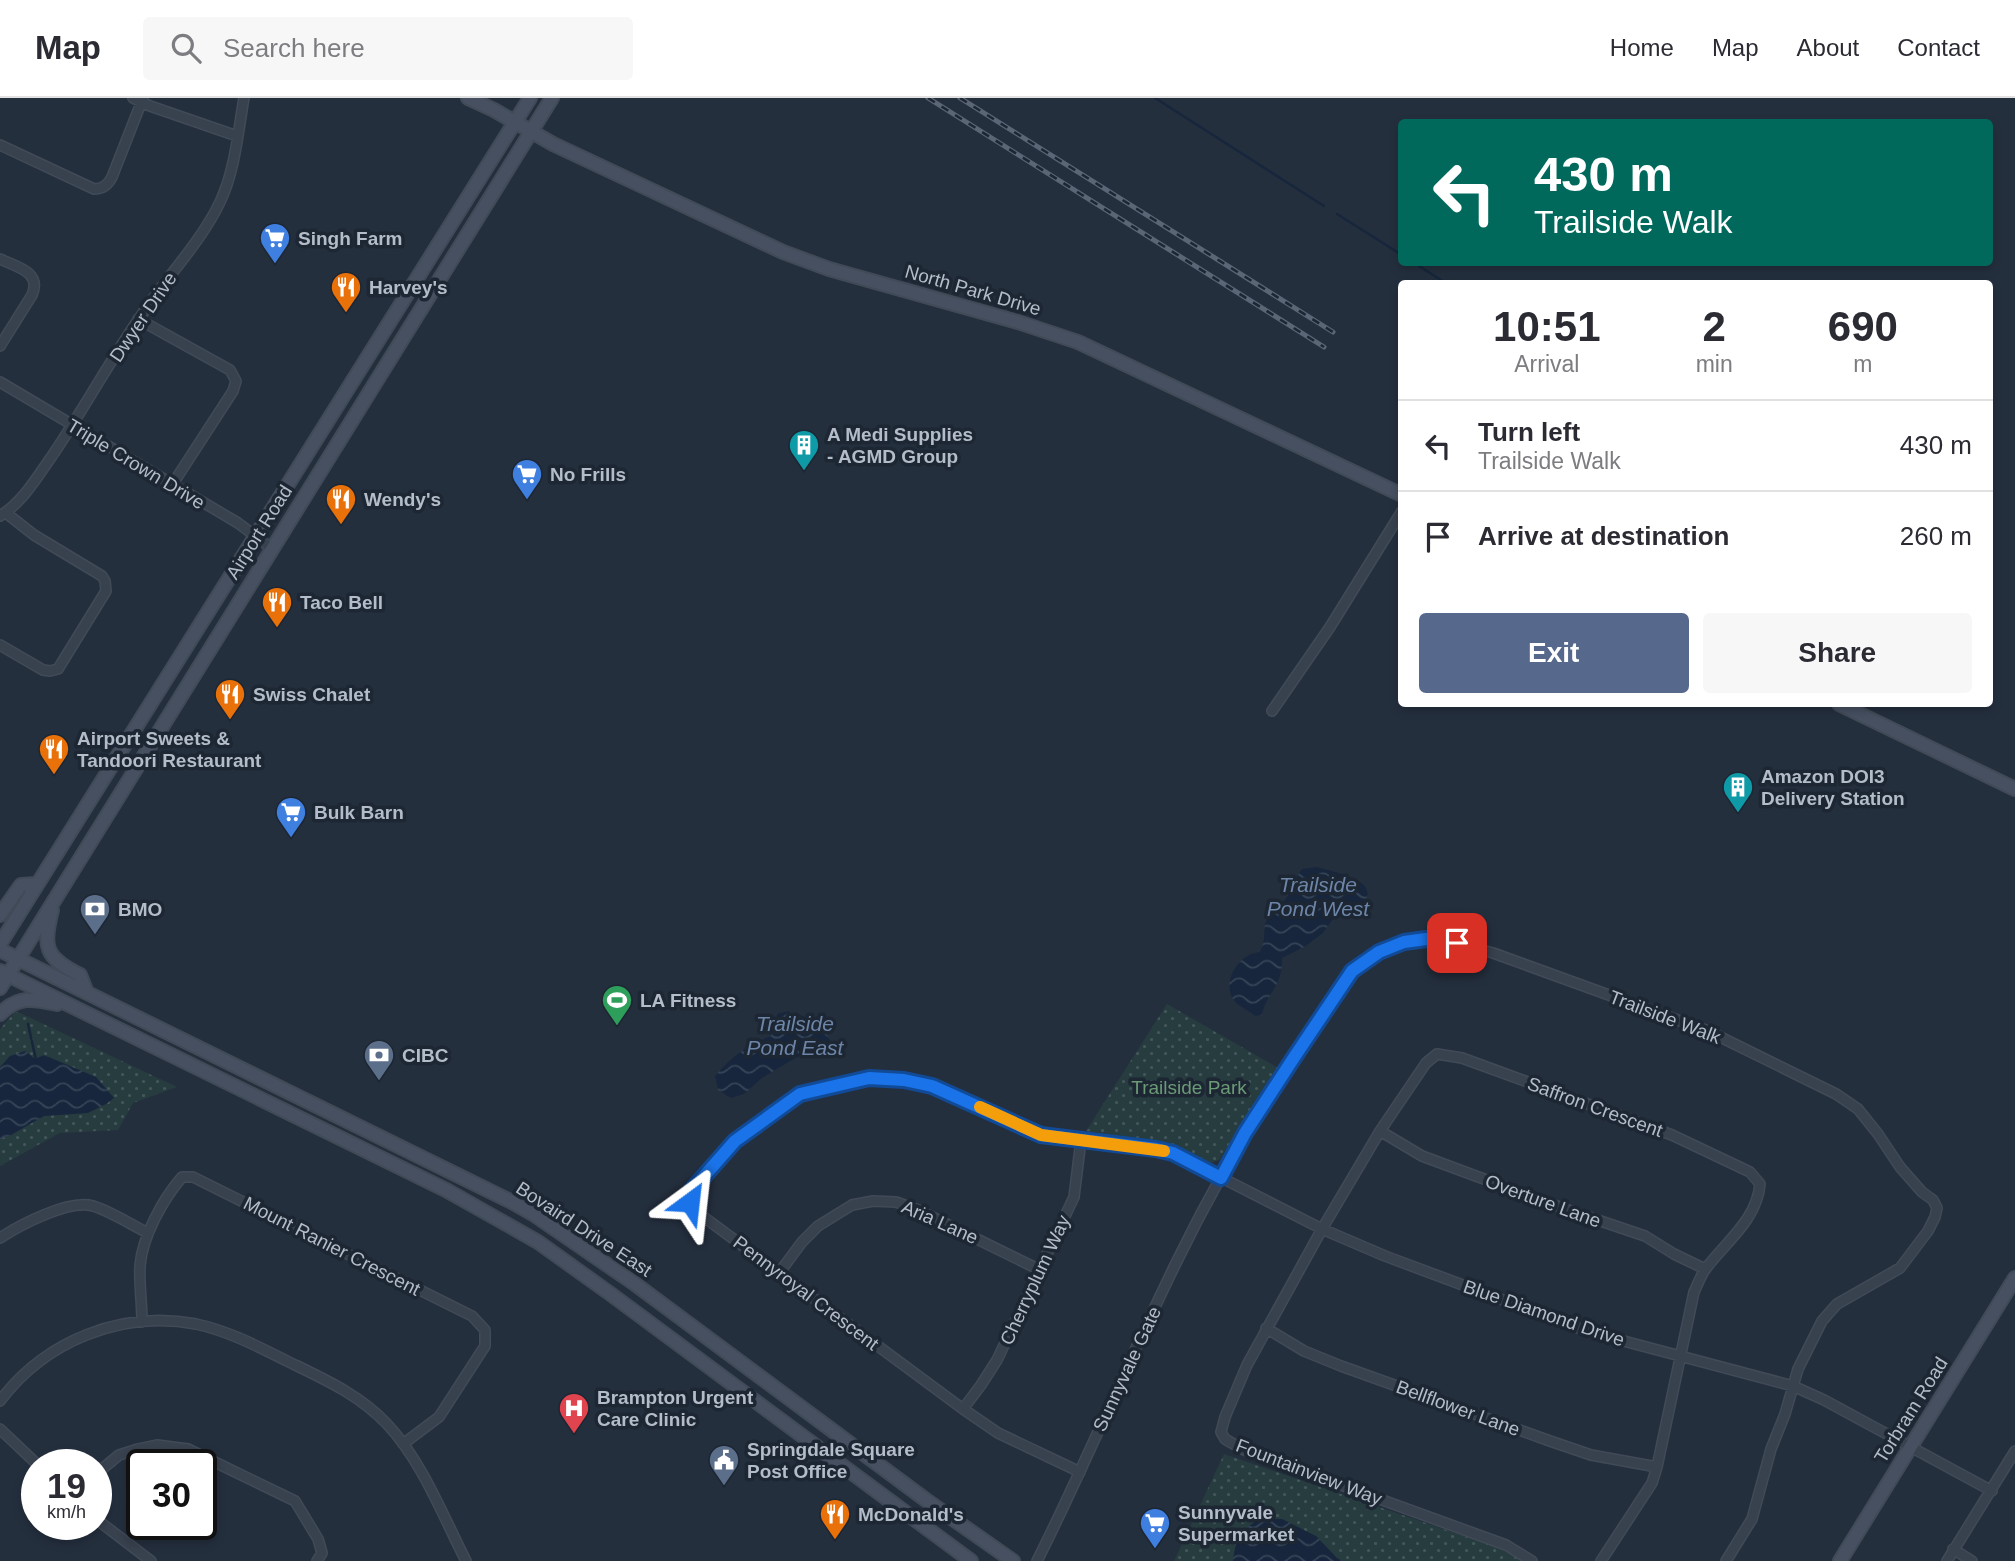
<!DOCTYPE html>
<style>
body{margin:0;font-family:Arial,sans-serif;background:#f7f7f7;color:#2b2b33;height:100vh;display:flex;flex-direction:column;font-size:26px;white-space:nowrap}
*{box-sizing:border-box;margin:0}
p{font-size:23px;color:#7c7c81}
.icon{flex:none;width:38px;height:38px;fill:none;stroke:currentColor;stroke-width:2;stroke-linecap:round;stroke-linejoin:round}
.map{position:relative;flex:1;overflow:hidden}
.side{position:absolute;left:1398px;top:182px;width:595px;height:427px;display:flex;flex-direction:column;background:#fff;border-radius:7px;box-shadow:0 4px 10px #0003}
.side>*{flex:none}
.guide{position:absolute;left:1398px;top:21px;width:595px;height:147px;border-radius:7px;box-shadow:0 4px 10px #0003;background:#00695c;color:#fff;overflow:hidden}
.speed{position:absolute;left:21px;top:1351px;display:flex;gap:14px;font-size:35px;font-weight:700;text-align:center}
.speed>*{display:grid;place-content:center;width:91px;height:91px;border-radius:50%;background:#fff;box-shadow:0 4px 10px #0003;line-height:1}
.speed small{font-size:18px;font-weight:400}
.speed .limit{border:4px solid #111;border-radius:10px;background:#fff;color:#111}
.pin{position:absolute;display:grid;place-items:center;width:60px;height:60px;color:#fff;margin:-30px;border-radius:14px;box-shadow:0 4px 10px #0006}
.me{position:absolute;width:77px;margin:-38px;rotate:30deg;stroke-linejoin:round;filter:drop-shadow(0 0 5px #0008)}
.turn{display:flex;align-items:center;gap:24px;height:147px;padding:0 21px;font-size:32px}
.turn .icon{width:91px;height:91px;stroke-width:2.5}
.turn b{display:block;font-size:49px;line-height:60px}
.eta{display:flex;justify-content:space-evenly;align-items:center;height:119px;text-align:center}
.eta b{font-size:42px;font-weight:700;line-height:49px}
.primary-button{display:flex;gap:14px;margin-top:auto;padding:14px 21px}
.primary-button a{flex:1;height:80px;border-radius:7px;background:#56698c;color:#fff;font-size:28px;font-weight:700;line-height:80px;text-align:center}
.primary-button a+a{background:#f7f7f7;color:#2b2b33}
ul{padding:0;list-style:none}
li{display:flex;align-items:center;gap:21px;height:91px;padding:0 21px;border-top:2px solid #e1e1e2}
li div{flex:1}
li b{display:block;font-size:26px}
li em{font-style:normal}
header{display:flex;align-items:center;gap:42px;box-sizing:border-box;height:98px;padding:0 35px;background:#fff;border-bottom:2px solid #e1e1e2}
header strong{font-size:33px}
nav{display:flex;gap:38px;margin-inline-start:auto;font-size:24px}
.search{width:490px;height:63px;background:#f7f7f7;display:flex;align-items:center;gap:18px;box-sizing:border-box;padding:0 24px;border-radius:7px;color:#7c7c81;font-size:26px}
.map>svg:first-child{display:block}
</style>
<header>
<strong>Map</strong>
<div class="search"><svg class="icon" aria-label="search" viewBox="0 0 24 24"><circle cx="10" cy="10" r="6"/><path d="M15 15l6 6"/></svg>Search here</div>
<nav><a>Home</a><a>Map</a><a>About</a><a>Contact</a></nav>
</header>
<div class="map">
<svg width="2015" height="1463" viewBox="0 0 2015 1463">
<defs>
<pattern id="park-dots" width="8" height="8" patternUnits="userSpaceOnUse" patternTransform="scale(1.75)"><rect width="8" height="8" fill="#263c3f"/><path d="M2 2h.1M6 6h.1" fill="none" stroke="#435659" stroke-width="1.8" stroke-linecap="round"/></pattern>
<pattern id="water-waves" width="16" height="10" patternUnits="userSpaceOnUse" patternTransform="scale(1.75)"><rect width="16" height="10" fill="#17263c"/><path d="M0 5q4-4 8 0t8 0" fill="none" stroke="#364457"/></pattern>
</defs>
<rect width="100%" height="100%" fill="#242f3e"/>
<path fill="url(#park-dots)" d="M1167,906L1278,970L1219,1062L1210,1065L1152,1042L1086,1033Z
M15,914L20,915L177,989L133,1005L118,1032L60,1035L0,1068V931Z
M1224,1356L1499,1450L1523,1463H1174Z"/>
<path fill="url(#water-waves)" d="M1316,769C1328,772 1361,779 1366,790C1369,795 1367,797 1366,802L1354,813L1333,821L1323,835L1306,848L1282,860C1283,889 1266,895 1262,917L1255,918C1250,913 1242,910 1236,905C1222,890 1232,866 1249,857C1252,855 1256,855 1260,854C1267,840 1262,830 1267,821C1270,813 1281,807 1286,800C1293,789 1293,782 1302,771Z
M788,913C806,918 821,925 830,942L823,951L797,959L762,980L744,996L731,1000L718,992L715,978C731,959 748,946 771,938L776,927L777,916Z
M25,953L35,961L44,957L96,979L114,1000L106,1006L88,1015L44,1018L11,1037L0,1041V969L10,958Z
M1260,1420L1282,1421L1316,1438L1337,1460L1342,1463H1233C1236,1439 1240,1434 1260,1420Z"/>
<g fill="none" stroke-linecap="round" stroke-linejoin="round">
<path stroke="#17263c" stroke-width="2.5" d="M1155,0L1324,108
M1337,116L1402,157
M1413,164L1447,186
M28,926L36,962"/>
<g stroke="#414a57" stroke-width="12">
<path id="street" d="M133,0L150,8L237,38
M0,47L94,91C103,91 108,87 112,79L143,0
M0,161C17,169 42,174 32,197L0,248
M138,221L230,272L236,283L233,293L172,387
M0,284L238,425L271,450
M0,418C23,404 37,379 52,358C85,309 113,257 147,209C171,174 202,142 220,104C235,73 238,34 244,0
M0,547L43,572L50,573L58,571L106,493L105,483L102,478L34,437L6,415
M1272,613L1330,529L1402,413
M1380,1033L1422,1058L1565,1111L1645,1138L1674,1156L1705,1171
M0,1140C20,1127 69,1101 93,1108C112,1114 130,1126 148,1135
M779,1175L802,1144L818,1128L852,1107L873,1103L896,1104L918,1112L1040,1172
M142,1224C142,1205 139,1186 140,1168C142,1139 163,1101 182,1079H193L472,1218L485,1232V1248L439,1319L403,1346
M1266,1230L1304,1253L1341,1268L1550,1343L1591,1357L1657,1369
M0,1303C45,1243 121,1212 196,1226C229,1233 259,1249 289,1264C324,1281 360,1297 387,1326C422,1363 443,1418 466,1463
M963,1311L981,1287L997,1262L1074,1099L1081,1042
M0,1331L38,1367
M1080,1374L998,1335L963,1311L697,1114L690,1104L691,1093L735,1043L800,996L869,980L904,982L932,988L1041,1037L1156,1051L1173,1055L1322,1131L1385,1158L1586,1233L1793,1288L1824,1302L1992,1393
M96,1376L119,1357L138,1351L157,1347L188,1351L295,1403L318,1441L322,1455L317,1463
M96,1421L151,1463
M1953,1451L1972,1463
M1037,1463C1087,1364 1129,1260 1178,1161C1215,1085 1258,1012 1306,941C1327,910 1345,871 1380,854C1417,834 1454,844 1493,855L1708,933L1836,996L1858,1011L1878,1036L1900,1069L1922,1094L1933,1102L1937,1110L1935,1119L1928,1133L1900,1170L1837,1206L1822,1223L1798,1271L1785,1316L1771,1351L1752,1421L1726,1463
M1532,1463L1506,1447L1242,1351L1225,1341L1221,1334L1225,1319L1247,1267L1322,1131L1380,1033L1426,965L1437,956L1462,960L1672,1037L1750,1074L1760,1086C1757,1121 1727,1143 1707,1169C1701,1176 1698,1186 1694,1194L1657,1369L1652,1385L1601,1463
M1947,1463L2015,1353"/>
</g>
<g stroke="#414a57" stroke-width="16">
<path id="secondary" d="M468,0L494,12L553,46L783,154L829,171L1018,224L1078,244L1402,397
M1839,606L2015,691
M52,812C43,849 44,859 80,877L87,895
M0,817L21,787L37,786
M0,846L530,0
M0,852L512,1104L533,1116L635,1186L926,1402L1013,1463
M0,873L446,1092L538,1144L612,1197L971,1463
M0,890L552,0
M0,916C19,897 34,901 57,906
M1840,1463L2015,1180"/>
</g>
<use href="#street" stroke="#38414e" stroke-width="9"/>
<use href="#secondary" stroke="#465061" stroke-width="12"/>
<g stroke="#5a6575" stroke-width="5">
<path id="rail" d="M928,0L1324,249
M960,0L1333,234"/>
</g>
<use href="#rail" stroke="#1d2633" stroke-width="2.5" stroke-dasharray="8" stroke-linecap="butt"/>
</g>
<g fill="none" stroke-linecap="round" stroke-linejoin="round">
<g stroke="#114b97" stroke-width="18">
<path id="route" d="M690,1104L691,1093L735,1043L800,996L869,980L904,982L932,988L1041,1037L1156,1051L1173,1055L1221,1080L1245,1035L1293,961L1352,873L1379,854L1404,844L1426,841L1457,845"/>
</g>
<use href="#route" stroke="#1a73e8" stroke-width="12"/>
<path stroke="#f59e0b" stroke-width="12" d="M980,1009L1041,1037L1164,1053"/>
</g>
<defs>
<g id="supermarket-pin" transform="scale(1.575)"><path d="M0 17L-7.5 6A9.5 9.5 0 1 1 7.5 6Z" fill="#3f7fe0" stroke="#1d2633"/><path d="M-6-5.5h2.5l.6 2H6L4.5 2H-2.5L-4.4-4H-6ZM-1.5 3.2a1.3 1.3 0 1 0 .1 0ZM3 3.2a1.3 1.3 0 1 0 .1 0Z" fill="#fff"/></g>
<g id="restaurant-pin" transform="scale(1.575)"><path d="M0 17L-7.5 6A9.5 9.5 0 1 1 7.5 6Z" fill="#e8710a" stroke="#1d2633"/><path d="M-5-6h1v4h1v-4h1v4h1v-4h1v5L-1.5 .5V6h-2V.5L-5-1ZM5-6V6H3V1.5H1.5Q1.5-4 5-6Z" fill="#fff"/></g>
<g id="building-pin" transform="scale(1.575)"><path d="M0 17L-7.5 6A9.5 9.5 0 1 1 7.5 6Z" fill="#0f9aa8" stroke="#1d2633"/><path d="M-4-6H4V6H1V3H-1V6H-4ZM-2.5-4.3h1.7v1.8h-1.7ZM.8-4.3h1.7v1.8H.8ZM-2.5-1h1.7V.8h-1.7ZM.8-1h1.7V.8H.8Z" fill="#fff"/></g>
<g id="bank-pin" transform="scale(1.575)"><path d="M0 17L-7.5 6A9.5 9.5 0 1 1 7.5 6Z" fill="#5c6f8a" stroke="#1d2633"/><path d="M-6-4H6V4H-6ZM0-2.3a2.3 2.3 0 1 0 0 4.6a2.3 2.3 0 1 0 0-4.6Z" fill="#fff"/></g>
<g id="stadium-pin" transform="scale(1.575)"><path d="M0 17L-7.5 6A9.5 9.5 0 1 1 7.5 6Z" fill="#2e9e5b" stroke="#1d2633"/><path d="M0-5a6.5 5 0 1 0 0 10a6.5 5 0 1 0 0-10ZM-3.5-1.8h7v3.6h-7Z" fill="#fff"/></g>
<g id="hospital-pin" transform="scale(1.575)"><path d="M0 17L-7.5 6A9.5 9.5 0 1 1 7.5 6Z" fill="#e0444e" stroke="#1d2633"/><path d="M-5-5h3v3.5h4V-5h3V5h-3V1.5h-4V5h-3Z" fill="#fff"/></g>
<g id="civic-pin" transform="scale(1.575)"><path d="M0 17L-7.5 6A9.5 9.5 0 1 1 7.5 6Z" fill="#5c6f8a" stroke="#1d2633"/><path d="M-.6-6.5H3V-4.5H.6V-3L4-1V1h2V6H-6V1h2V-1L-.6-3ZM-1.2 2.5V6h2.4V2.5Z" fill="#fff"/></g>
</defs>
<g fill-rule="evenodd">
<use href="#supermarket-pin" x="275" y="140"/>
<use href="#restaurant-pin" x="346" y="189"/>
<use href="#building-pin" x="804" y="347"/>
<use href="#supermarket-pin" x="527" y="376"/>
<use href="#restaurant-pin" x="341" y="401"/>
<use href="#restaurant-pin" x="277" y="504"/>
<use href="#restaurant-pin" x="230" y="596"/>
<use href="#restaurant-pin" x="54" y="651"/>
<use href="#building-pin" x="1738" y="689"/>
<use href="#supermarket-pin" x="291" y="714"/>
<use href="#bank-pin" x="95" y="811"/>
<use href="#stadium-pin" x="617" y="902"/>
<use href="#bank-pin" x="379" y="957"/>
<use href="#hospital-pin" x="574" y="1310"/>
<use href="#civic-pin" x="724" y="1362"/>
<use href="#restaurant-pin" x="835" y="1416"/>
<use href="#supermarket-pin" x="1155" y="1425"/>
</g>
<g text-anchor="middle" dominant-baseline="central" stroke-width="7" stroke-linejoin="round" paint-order="stroke">
<g font-size="19" font-weight="bold" fill="#b4bcc9" stroke="#1d2633" text-anchor="start">
<text x="298" y="140">Singh Farm</text>
<text x="369" y="189">Harvey's</text>
<text x="827" y="336">A Medi Supplies<tspan x="827" dy="22">- AGMD Group</tspan></text>
<text x="550" y="376">No Frills</text>
<text x="364" y="401">Wendy's</text>
<text x="300" y="504">Taco Bell</text>
<text x="253" y="596">Swiss Chalet</text>
<text x="77" y="640">Airport Sweets &amp;<tspan x="77" dy="22">Tandoori Restaurant</tspan></text>
<text x="1761" y="678">Amazon DOI3<tspan x="1761" dy="22">Delivery Station</tspan></text>
<text x="314" y="714">Bulk Barn</text>
<text x="118" y="811">BMO</text>
<text x="640" y="902">LA Fitness</text>
<text x="402" y="957">CIBC</text>
<text x="597" y="1299">Brampton Urgent<tspan x="597" dy="22">Care Clinic</tspan></text>
<text x="747" y="1351">Springdale Square<tspan x="747" dy="22">Post Office</tspan></text>
<text x="1178" y="1414">Sunnyvale<tspan x="1178" dy="22">Supermarket</tspan></text>
<text x="858" y="1416">McDonald's</text>
</g>
<g font-size="19" fill="#b4bcc9" stroke="#1d2633">
<text transform="translate(973 192) rotate(16)">North Park Drive</text>
<text transform="translate(143 219) rotate(-56)">Dwyer Drive</text>
<text transform="translate(136 366) rotate(31)">Triple Crown Drive</text>
<text transform="translate(259 434) rotate(-58)">Airport Road</text>
<text transform="translate(1665 919) rotate(21)">Trailside Walk</text>
<text transform="translate(1595 1009) rotate(20)">Saffron Crescent</text>
<text transform="translate(1543 1103) rotate(20)">Overture Lane</text>
<text transform="translate(940 1124) rotate(24)">Aria Lane</text>
<text transform="translate(584 1131) rotate(33)">Bovaird Drive East</text>
<text transform="translate(332 1148) rotate(27)">Mount Ranier Crescent</text>
<text transform="translate(1035 1182) rotate(-65)">Cherryplum Way</text>
<text transform="translate(806 1195) rotate(37)">Pennyroyal Crescent</text>
<text transform="translate(1544 1215) rotate(19)">Blue Diamond Drive</text>
<text transform="translate(1127 1271) rotate(-65)">Sunnyvale Gate</text>
<text transform="translate(1458 1310) rotate(20)">Bellflower Lane</text>
<text transform="translate(1911 1312) rotate(-58)">Torbram Road</text>
<text transform="translate(1309 1374) rotate(21)">Fountainview Way</text>
</g>
<g font-size="19" fill="#6b9a76" stroke="#1d2633">
<text x="1189" y="989">Trailside Park</text>
</g>
<g font-size="21" font-style="italic" fill="#6d86a8" stroke="#1d2633">
<text x="1318" y="786">Trailside<tspan x="1318" dy="24">Pond West</tspan></text>
<text x="795" y="925">Trailside<tspan x="795" dy="24">Pond East</tspan></text>
</g>
</g>
</svg>
<div class="speed"><div>19<small>km/h</small></div><div class="limit">30</div></div>
<div class="pin" style="left:1457px;top:845px;background:#d93025"><svg class="icon" aria-label="arrive" viewBox="0 0 24 24"><path d="M6 21V4h12l-3 4 3 4H6"/></svg></div>
<svg class="me" style="left:690px;top:1104px" viewBox="-20 -20 40 40"><path d="M0-17L14 15 0 8-14 15z" fill="#1a73e8" stroke="#fff" stroke-width="4"/></svg>
<div class="guide">
<div class="turn"><svg class="icon" aria-label="left" viewBox="0 0 24 24"><path d="M17 20v-9H6M10 6l-5 5 5 5"/></svg><div><b>430 m</b>Trailside Walk</div></div>
</div>
<section class="side">
<div class="eta">
<div><b>10:51</b><p>Arrival</p></div>
<div><b>2</b><p>min</p></div>
<div><b>690</b><p>m</p></div>
</div>
<ul>
<li><svg class="icon" aria-label="left" viewBox="0 0 24 24"><path d="M17 20v-9H6M10 6l-5 5 5 5"/></svg><div><b>Turn left</b><p>Trailside Walk</p></div><em>430 m</em></li>
<li><svg class="icon" aria-label="arrive" viewBox="0 0 24 24"><path d="M6 21V4h12l-3 4 3 4H6"/></svg><div><b>Arrive at destination</b></div><em>260 m</em></li>
</ul>
<div class="primary-button"><a>Exit</a><a>Share</a></div>
</section>
</div>
